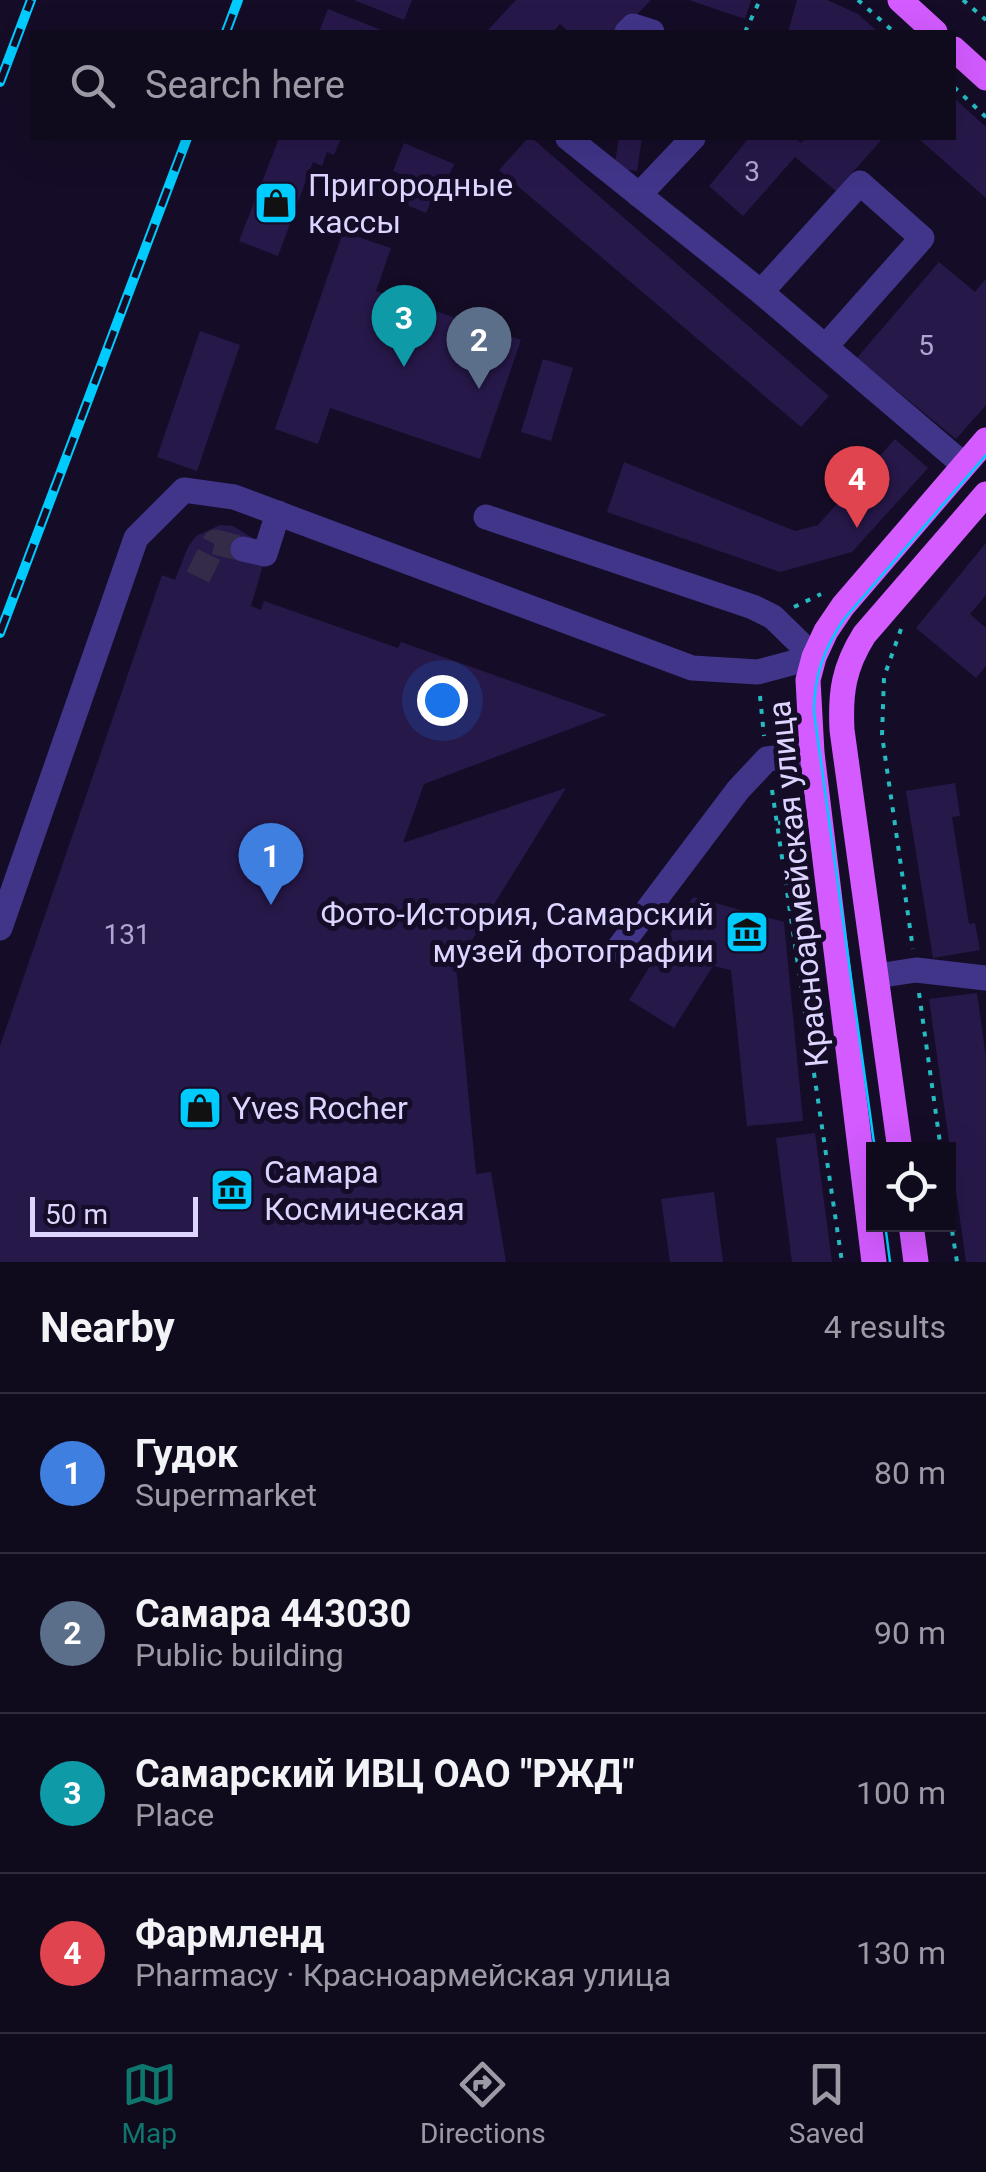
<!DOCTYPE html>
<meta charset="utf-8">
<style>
:root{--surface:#100a1d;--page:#1e182a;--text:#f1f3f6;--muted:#9c9aa4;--line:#302b3b;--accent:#0f766e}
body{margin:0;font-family:Roboto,sans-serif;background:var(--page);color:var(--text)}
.controls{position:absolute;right:30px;bottom:30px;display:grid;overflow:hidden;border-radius:0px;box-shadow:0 10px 40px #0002}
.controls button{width:90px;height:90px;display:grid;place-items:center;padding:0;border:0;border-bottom:2px solid var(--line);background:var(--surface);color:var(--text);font:50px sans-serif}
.scale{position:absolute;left:30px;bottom:25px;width:168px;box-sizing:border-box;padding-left:10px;border:5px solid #ddd4ff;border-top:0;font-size:28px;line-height:35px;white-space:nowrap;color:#ddd4ff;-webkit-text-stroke:8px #150d27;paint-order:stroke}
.you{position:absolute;left:442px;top:700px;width:35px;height:35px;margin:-25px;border:8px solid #fff;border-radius:50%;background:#1a73e8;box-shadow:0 0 0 15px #1a73e833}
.badge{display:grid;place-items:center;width:65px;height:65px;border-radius:50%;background:var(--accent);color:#fff;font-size:32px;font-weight:700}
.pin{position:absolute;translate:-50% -82px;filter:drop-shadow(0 2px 5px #0008)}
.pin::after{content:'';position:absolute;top:52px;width:35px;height:30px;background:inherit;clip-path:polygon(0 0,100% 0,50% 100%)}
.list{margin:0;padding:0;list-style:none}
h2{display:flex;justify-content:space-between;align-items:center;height:130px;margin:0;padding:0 40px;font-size:42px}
h2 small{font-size:32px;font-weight:400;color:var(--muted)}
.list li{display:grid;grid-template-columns:65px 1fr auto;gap:30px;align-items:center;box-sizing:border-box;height:160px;padding:0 40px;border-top:2px solid var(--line)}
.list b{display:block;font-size:38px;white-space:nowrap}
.list p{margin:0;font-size:32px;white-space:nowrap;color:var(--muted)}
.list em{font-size:32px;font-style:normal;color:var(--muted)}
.icon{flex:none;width:55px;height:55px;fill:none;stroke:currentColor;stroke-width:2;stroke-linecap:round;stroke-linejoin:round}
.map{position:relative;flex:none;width:986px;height:1262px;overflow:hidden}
.search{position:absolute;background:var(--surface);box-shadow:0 10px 40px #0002;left:30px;right:30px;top:30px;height:110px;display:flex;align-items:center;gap:25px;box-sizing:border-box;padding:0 35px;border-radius:0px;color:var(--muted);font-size:38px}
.sheet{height:770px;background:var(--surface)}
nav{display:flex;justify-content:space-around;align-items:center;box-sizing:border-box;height:140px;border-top:2px solid var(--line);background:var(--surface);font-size:28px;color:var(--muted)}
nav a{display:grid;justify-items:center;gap:5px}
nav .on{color:var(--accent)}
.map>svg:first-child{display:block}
</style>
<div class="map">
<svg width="986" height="1262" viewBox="0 0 986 1262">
<rect width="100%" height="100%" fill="#150d27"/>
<g fill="#27184a">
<path d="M354,0H412L404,20Z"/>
<path d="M516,0H651L620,32H569L560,24L553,32H486Z"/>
<path d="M689,0H751L745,19Z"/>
<path d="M797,0H827L858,14L878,32H788Z"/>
<path d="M328,9L386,32H319Z"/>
<path d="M954,98L986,127V198L918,138H954Z"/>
<path d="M279,138H341L334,155L327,152L322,166L313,162L278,256L239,241Z"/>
<path d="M528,138H532L829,396L801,427L499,170Z"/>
<path d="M619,138H642L637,171L614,168Z"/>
<path d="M749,138H794L801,143L806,138H883L836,191L795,157L743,216L709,186Z"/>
<path d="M404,143L454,164L442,192L436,189L426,213L395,200L405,176L393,171Z"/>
<path d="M343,232L391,248L376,291L521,340L480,459L330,408L318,444L275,429Z"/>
<path d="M939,262L975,292L986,279V405L956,439L857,358Z"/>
<path d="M200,331L240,345L197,471L157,457Z"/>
<path d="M543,359L573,368L551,441L521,432Z"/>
<path d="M895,439L928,468L852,552L780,572L607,512L624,462L795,531L818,525Z"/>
<path d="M220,525L233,526L256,540L263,565L251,606L261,610L264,601L398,648L401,642L607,715L424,784L403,843L566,788L456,966L476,1174L491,1172L506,1262H0V1046L162,575L175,580L188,547L196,536Z"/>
<path d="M986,543V595L970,614L986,628V666L976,678L916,628Z"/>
<path d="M955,783L960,816L952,817L969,924L975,923L980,950L933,958L906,791Z"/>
<path d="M693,897L784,922L803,1121L747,1126L731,970L713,966L674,1028L629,1000Z"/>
<path d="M977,993L986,1058V1262H966L929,999Z"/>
<path d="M815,1133L832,1262H792L776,1138Z"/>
<path d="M714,1192L723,1262H670L661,1199Z"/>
</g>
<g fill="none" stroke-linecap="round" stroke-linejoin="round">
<path stroke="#332b47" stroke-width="25" stroke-dasharray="25 12" stroke-linecap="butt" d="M198,577L215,542L243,549"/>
<g stroke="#26bac1" stroke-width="4" stroke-dasharray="5 8" stroke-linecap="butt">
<path d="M858,0L894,32"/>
<path d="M963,0L986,20"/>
<path d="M745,32L760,0"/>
<path d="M954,87L986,117"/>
<path d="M794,607L821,594"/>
<path d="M901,629L884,677L882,735L913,949"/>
<path d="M760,696L764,736"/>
<path d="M772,790L842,1262"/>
<path d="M778,823L799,819"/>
<path d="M919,993L941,1150"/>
<path d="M948,1205L957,1262"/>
</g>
<g stroke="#41358a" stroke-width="25">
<path d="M627,32L633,26L652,32"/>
<path d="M568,138L761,292L964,465"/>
<path d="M639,195L693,138"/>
<path d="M761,292L860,183L922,238L826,346"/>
<path d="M243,549L265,554L278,513"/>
<path d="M0,928L136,538L184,490L234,497L692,668L758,672L814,657L773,617L753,607L486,517"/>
<path d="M618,949L738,790L767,759L812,753"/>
<path d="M877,976L916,970L986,978"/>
</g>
<g stroke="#d35bff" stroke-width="25">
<path d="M900,0L935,32"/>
<path d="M954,49L986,78"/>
<path d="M900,1150L842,730C840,692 844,667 864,635L986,494"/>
<path d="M911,1224L916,1262"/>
<path d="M874,1262L812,753L808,680L814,657L826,631L843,606L986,440"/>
</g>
<g stroke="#00cbff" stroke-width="2.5">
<path d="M875,1150L814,712C814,675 824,649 844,619L986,455"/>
<path d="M885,1224L890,1262"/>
</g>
<defs>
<g id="rail">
<path d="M226,32L238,0"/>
<path d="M0,82L31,0"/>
<path d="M0,633L187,138"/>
</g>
</defs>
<use href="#rail" stroke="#00cbff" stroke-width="10"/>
<use href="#rail" stroke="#150d27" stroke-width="6" stroke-dasharray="19" stroke-linecap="butt"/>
</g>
<defs>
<symbol id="shop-square" viewBox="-11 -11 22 22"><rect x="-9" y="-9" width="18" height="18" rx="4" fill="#00cbff" stroke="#150d27"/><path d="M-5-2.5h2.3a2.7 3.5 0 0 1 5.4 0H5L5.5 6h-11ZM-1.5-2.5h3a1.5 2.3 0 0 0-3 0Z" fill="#111"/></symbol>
<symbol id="museum-square" viewBox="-11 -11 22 22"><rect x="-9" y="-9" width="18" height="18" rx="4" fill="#00cbff" stroke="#150d27"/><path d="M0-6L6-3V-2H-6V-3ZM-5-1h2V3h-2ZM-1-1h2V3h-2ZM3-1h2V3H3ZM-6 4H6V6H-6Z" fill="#111"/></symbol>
</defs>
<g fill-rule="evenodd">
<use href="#shop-square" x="251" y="178" width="50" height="50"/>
<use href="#museum-square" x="722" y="907" width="50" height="50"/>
<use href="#shop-square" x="175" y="1083" width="50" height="50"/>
<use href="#museum-square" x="207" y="1165" width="50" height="50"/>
</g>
<g text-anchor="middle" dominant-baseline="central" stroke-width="10" stroke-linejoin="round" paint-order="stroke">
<g font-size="28" fill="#b0a5d2">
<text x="752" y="171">3</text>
<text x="926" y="345">5</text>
<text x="127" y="934">131</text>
</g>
<g font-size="32" fill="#ddd4ff" stroke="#150d27" text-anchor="start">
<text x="308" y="185">Пригородные<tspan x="308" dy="37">кассы</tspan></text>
<text x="714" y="914" text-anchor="end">Фото-История, Самарский<tspan x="714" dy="37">музей фотографии</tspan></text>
<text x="232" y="1108">Yves Rocher</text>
<text x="264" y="1172">Самара<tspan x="264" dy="37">Космическая</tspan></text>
</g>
<g font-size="32" fill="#ddd4ff" stroke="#150d27">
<text transform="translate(798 884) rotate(-96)">Красноармейская улица</text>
</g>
</g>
</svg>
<div class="controls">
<button><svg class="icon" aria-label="locate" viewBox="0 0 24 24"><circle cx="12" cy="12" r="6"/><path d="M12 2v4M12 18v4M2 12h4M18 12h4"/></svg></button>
</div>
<div class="scale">50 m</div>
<div class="you"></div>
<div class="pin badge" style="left:271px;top:905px;background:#3f7fe0">1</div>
<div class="pin badge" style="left:479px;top:389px;background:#5c6f8a">2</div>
<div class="pin badge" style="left:404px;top:367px;background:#0f9aa8">3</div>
<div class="pin badge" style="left:857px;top:528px;background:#e0444e">4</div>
<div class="search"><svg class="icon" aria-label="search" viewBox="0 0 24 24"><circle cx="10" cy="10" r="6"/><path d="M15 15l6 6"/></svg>Search here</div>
</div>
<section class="sheet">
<h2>Nearby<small>4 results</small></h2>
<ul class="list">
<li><span class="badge" style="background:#3f7fe0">1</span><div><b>Гудок</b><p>Supermarket</p></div><em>80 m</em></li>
<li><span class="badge" style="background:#5c6f8a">2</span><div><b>Самара 443030</b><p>Public building</p></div><em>90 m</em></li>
<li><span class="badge" style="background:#0f9aa8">3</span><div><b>Самарский ИВЦ ОАО &quot;РЖД&quot;</b><p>Place</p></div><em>100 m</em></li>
<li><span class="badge" style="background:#e0444e">4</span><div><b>Фармленд</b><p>Pharmacy · Красноармейская улица</p></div><em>130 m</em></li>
</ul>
</section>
<nav>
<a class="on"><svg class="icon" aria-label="map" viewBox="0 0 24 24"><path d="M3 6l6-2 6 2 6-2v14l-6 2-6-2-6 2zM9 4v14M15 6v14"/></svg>Map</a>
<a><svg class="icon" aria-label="directions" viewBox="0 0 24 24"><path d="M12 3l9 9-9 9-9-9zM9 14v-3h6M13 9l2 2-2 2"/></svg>Directions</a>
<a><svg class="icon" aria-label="saved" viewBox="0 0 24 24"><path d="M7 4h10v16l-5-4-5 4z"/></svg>Saved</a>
</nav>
